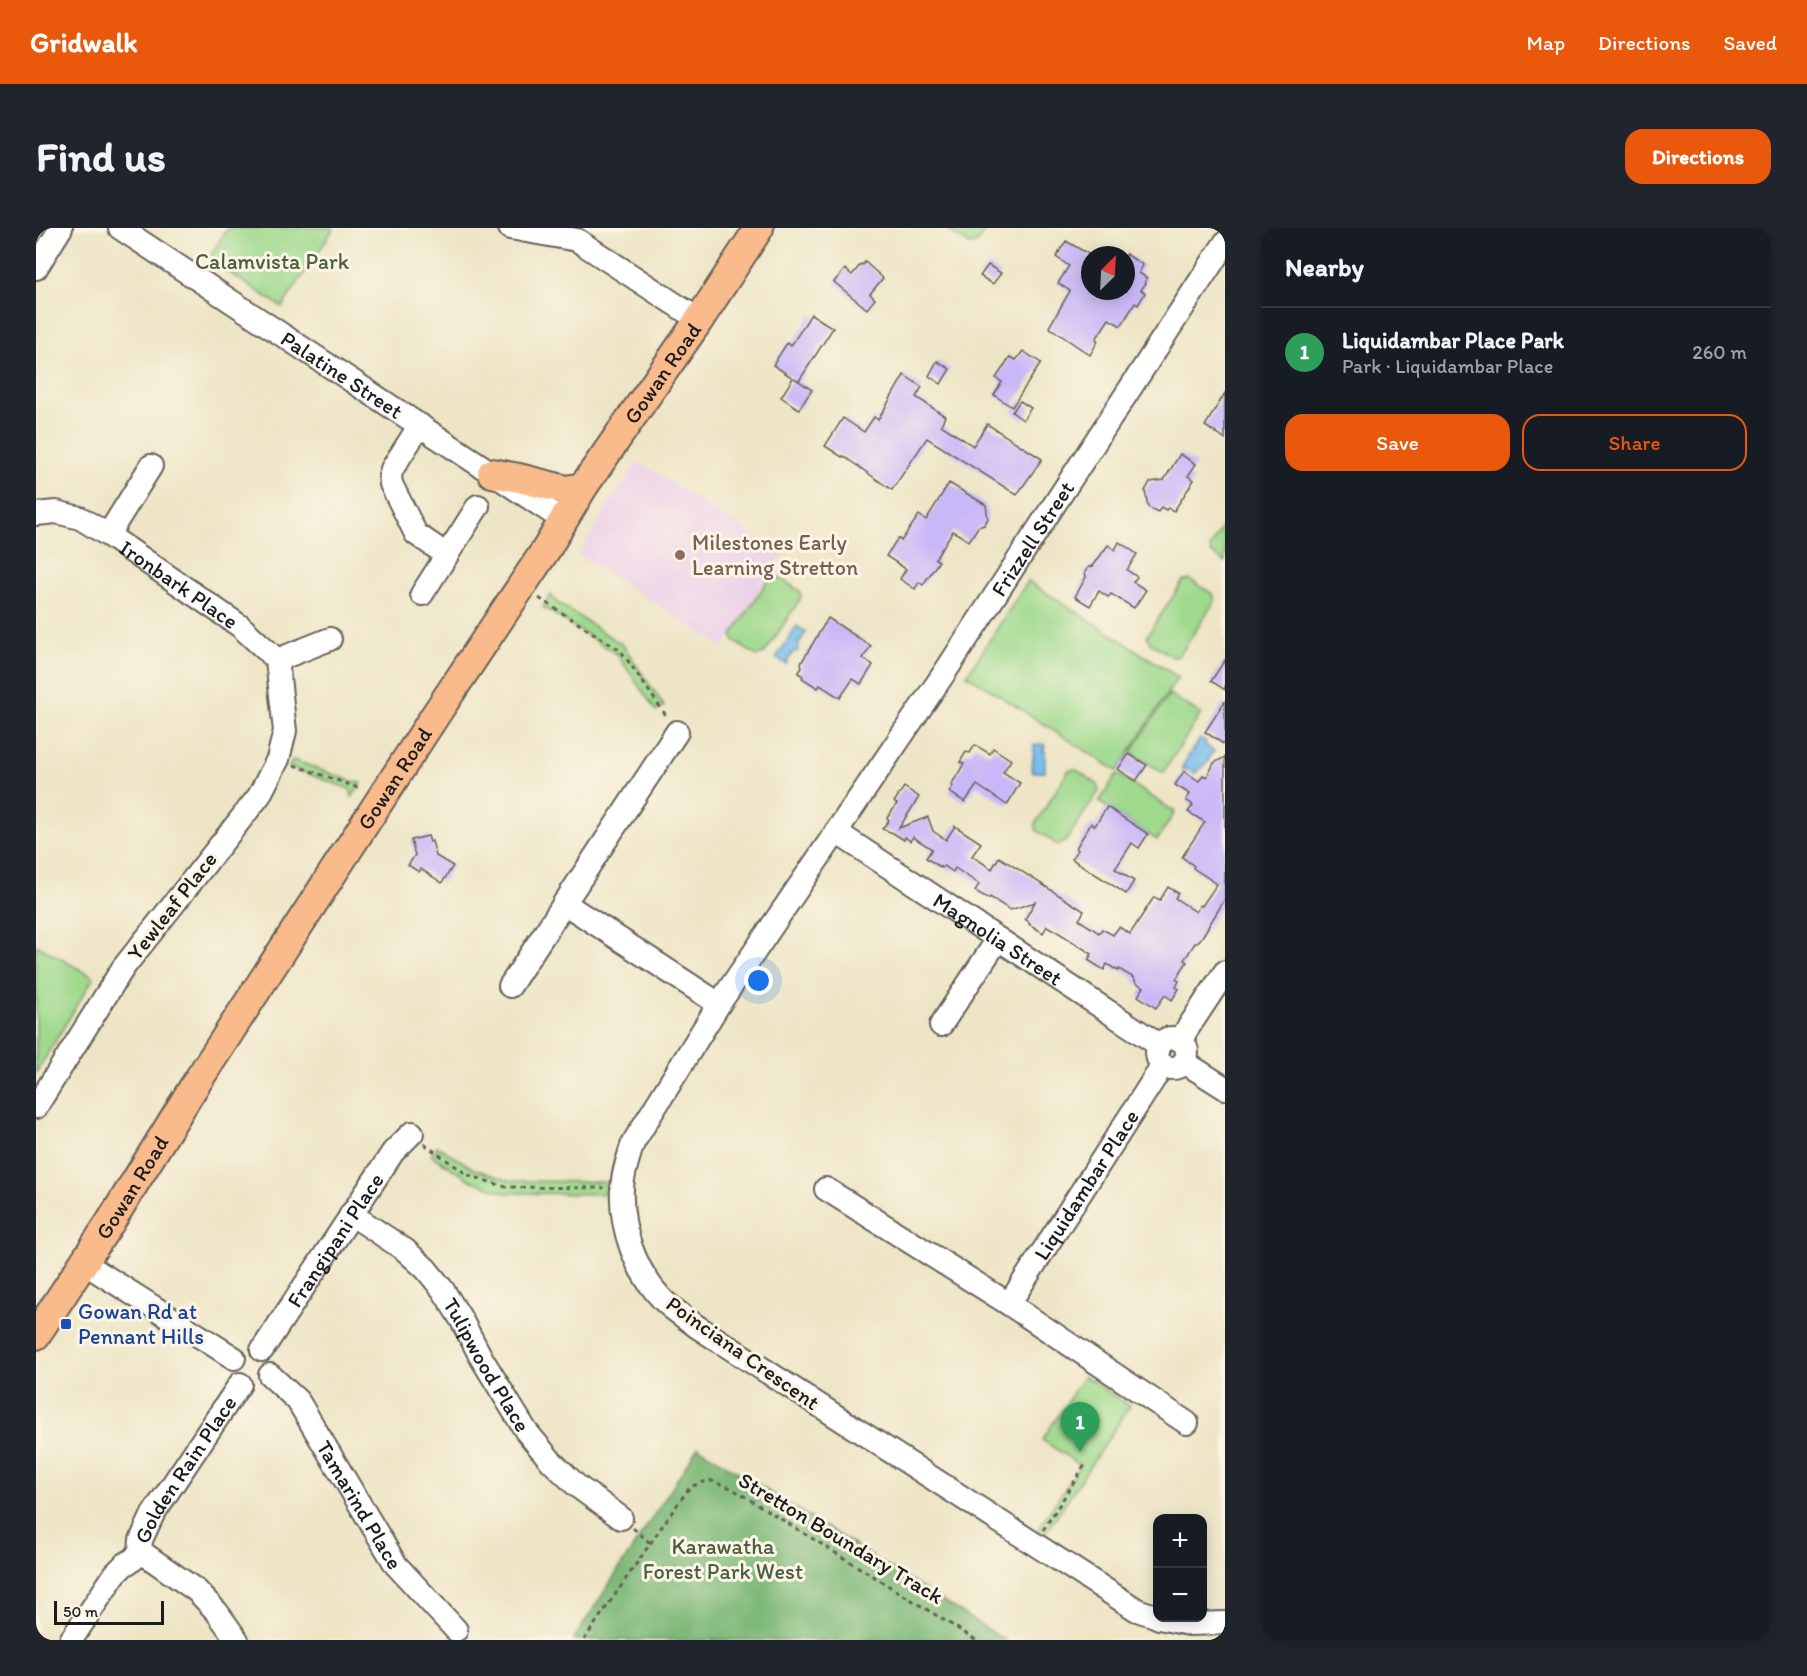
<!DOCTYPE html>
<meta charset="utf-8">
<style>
:root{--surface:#171b24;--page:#20242c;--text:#f1f3f6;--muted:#9ea1a6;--line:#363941;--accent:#ea580c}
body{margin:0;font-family:Itim,sans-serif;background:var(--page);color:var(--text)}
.controls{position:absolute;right:18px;bottom:18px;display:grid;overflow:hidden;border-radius:12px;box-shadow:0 3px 15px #0003}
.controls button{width:54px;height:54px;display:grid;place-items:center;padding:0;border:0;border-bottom:2px solid var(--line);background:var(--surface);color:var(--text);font:30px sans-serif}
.compass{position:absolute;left:1045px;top:18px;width:54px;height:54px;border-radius:50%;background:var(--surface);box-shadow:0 3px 15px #0003;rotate:24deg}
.scale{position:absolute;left:18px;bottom:15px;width:110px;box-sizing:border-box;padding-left:6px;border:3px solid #1c1c1c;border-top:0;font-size:16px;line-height:21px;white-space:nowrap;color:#1c1c1c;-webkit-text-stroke:4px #fcf5e5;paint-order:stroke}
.you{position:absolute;left:723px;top:753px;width:21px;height:21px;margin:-15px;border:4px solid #fff;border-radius:50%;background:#1a73e8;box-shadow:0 0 0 9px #1a73e833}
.badge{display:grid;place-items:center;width:39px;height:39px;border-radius:50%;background:var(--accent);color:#fff;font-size:20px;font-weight:700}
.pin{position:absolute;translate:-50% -50px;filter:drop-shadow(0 2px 3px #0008)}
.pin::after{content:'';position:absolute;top:32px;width:21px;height:18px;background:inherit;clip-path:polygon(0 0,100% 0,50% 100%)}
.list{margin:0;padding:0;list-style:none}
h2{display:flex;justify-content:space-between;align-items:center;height:78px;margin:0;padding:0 24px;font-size:26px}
h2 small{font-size:20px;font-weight:400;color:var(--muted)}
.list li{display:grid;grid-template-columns:39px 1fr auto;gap:18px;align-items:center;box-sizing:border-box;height:90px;padding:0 24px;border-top:2px solid var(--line)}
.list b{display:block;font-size:22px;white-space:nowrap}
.list p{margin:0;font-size:20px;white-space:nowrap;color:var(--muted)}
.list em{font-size:20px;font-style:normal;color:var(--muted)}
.actions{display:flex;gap:12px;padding:18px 24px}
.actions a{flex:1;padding:14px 0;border:2px solid var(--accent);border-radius:18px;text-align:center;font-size:21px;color:var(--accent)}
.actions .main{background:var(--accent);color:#fff}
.map{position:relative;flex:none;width:1189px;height:1412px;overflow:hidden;border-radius:18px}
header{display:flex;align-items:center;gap:36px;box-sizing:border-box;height:84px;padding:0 30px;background:var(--accent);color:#fff}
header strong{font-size:28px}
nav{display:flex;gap:33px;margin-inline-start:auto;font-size:21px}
.intro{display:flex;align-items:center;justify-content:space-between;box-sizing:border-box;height:144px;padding:0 36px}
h1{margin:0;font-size:42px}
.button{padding:15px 27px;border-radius:18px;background:var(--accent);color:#fff;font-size:21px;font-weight:700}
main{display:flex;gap:36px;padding:0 36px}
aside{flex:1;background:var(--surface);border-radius:18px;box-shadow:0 3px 15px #0003}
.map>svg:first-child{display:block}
</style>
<header>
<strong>Gridwalk</strong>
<nav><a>Map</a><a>Directions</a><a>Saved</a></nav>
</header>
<div class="intro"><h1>Find us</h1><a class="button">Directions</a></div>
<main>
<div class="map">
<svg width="1189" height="1412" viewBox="0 0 1189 1412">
<rect width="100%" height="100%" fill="#fcf5e5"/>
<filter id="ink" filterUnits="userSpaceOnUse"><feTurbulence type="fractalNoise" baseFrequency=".0167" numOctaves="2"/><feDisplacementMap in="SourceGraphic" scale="12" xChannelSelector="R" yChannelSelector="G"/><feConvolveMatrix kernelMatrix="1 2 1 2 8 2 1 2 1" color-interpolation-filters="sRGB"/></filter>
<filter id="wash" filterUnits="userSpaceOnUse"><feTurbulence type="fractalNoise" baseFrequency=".008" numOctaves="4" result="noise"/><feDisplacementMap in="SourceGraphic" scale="24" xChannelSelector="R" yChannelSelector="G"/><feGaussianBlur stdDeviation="1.35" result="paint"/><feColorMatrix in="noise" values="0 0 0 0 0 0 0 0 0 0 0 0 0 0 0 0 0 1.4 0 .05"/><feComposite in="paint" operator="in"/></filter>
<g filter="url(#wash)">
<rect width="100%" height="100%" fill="#eee5c6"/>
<path fill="#edd0e9" d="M602,233L747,327L687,419L542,326Z"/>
<g fill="#9ed98c" stroke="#5d7a54" stroke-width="1.5">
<path d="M192,0H298L246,79L172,31Z"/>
<path d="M911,0H950L941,15L934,17L911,2Z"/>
<path d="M1189,294V334L1175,325L1174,319Z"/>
<path d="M740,348L764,363L765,370L728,426L721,428L699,414L696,407L734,349Z"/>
<path d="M1154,352L1177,366L1179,373L1143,428L1137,429L1114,415L1111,408L1147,353Z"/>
<path d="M992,353L1142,449L1081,543L931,447Z"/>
<path d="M515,367L520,374L587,417L628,478L620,483L581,426L507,379Z"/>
<path d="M1133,466L1165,486L1127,545L1095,524Z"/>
<path d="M257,532L318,554L326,555L316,569L314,561L253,539Z"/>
<path d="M1039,541L1061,556L1063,563L1029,614L1022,617L1000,602L999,596L1033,542Z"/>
<path d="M1081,546L1139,584L1121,612L1063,574Z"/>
<path d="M0,717L58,749L0,845Z"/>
<path d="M401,918L438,941L475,953L568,954V966L470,965L434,952L395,927Z"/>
<path d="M1048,1148L1094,1178L1008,1307L1001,1303L1044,1237L1006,1212Z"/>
</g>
<path fill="#7eb978" stroke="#4d6a4a" stroke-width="1.5" d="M662,1219L969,1412H537Z"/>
<g fill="#76bded" stroke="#496c84" stroke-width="1.5">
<path d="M761,398L770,404L763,415L762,423L757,424L750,436L740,430Z"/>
<path d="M1164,511L1170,513L1169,517L1178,523L1173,529V533L1159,546L1153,542L1145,541L1157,520L1158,521Z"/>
<path d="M1007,516L1009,518L1007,522L1009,523V544H998L996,543C996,534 998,527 998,517Z"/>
</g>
<g id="blocks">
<g fill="#c9b8f7">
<path d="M1030,13L1054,27V63H1090V26L1107,37L1103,45L1111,50L1109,53L1110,55L1105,62L1109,65L1102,77L1099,75L1085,98L1073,91L1060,111L1062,113L1054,127L1013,99L1034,63L1022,55L1033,38L1020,29Z"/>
<path d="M829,34L847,50L834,66L839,71L831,81L798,54L809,41L816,47L825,36L827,37Z"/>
<path d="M952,37L965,45L957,56L944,48Z"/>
<path d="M775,86L797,100L763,153L758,150L776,162L763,181L745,169L757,150L737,137L751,115L755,118Z"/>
<path d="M987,123L1005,135L976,179L958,167L966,154L960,150L974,129L980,132Z"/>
<path d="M901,133L914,141L905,156L893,148Z"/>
<path d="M868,147L886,159L880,169L909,188L905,197L937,218L951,196L1006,231L981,267L891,210L856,262L807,228L806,229L789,218L807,190L828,204L838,189L842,192Z"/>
<path d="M1189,165V211L1169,198Z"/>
<path d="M984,173L995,180L987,192L976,184Z"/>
<path d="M1144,226L1160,236L1152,248L1158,252L1138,283L1132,280L1130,282L1125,279L1122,284L1112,279L1109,263L1114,254L1128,252Z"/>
<path d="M913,255L950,277L952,291L948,297L942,299L933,313L917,303L899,331L903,333L887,357L883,354L879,361L864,351L870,341L850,328L862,310L865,313L883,287L890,292Z"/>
<path d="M1083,314L1101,326L1091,342L1101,349L1097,354L1110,362L1098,380L1075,366L1072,369L1063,363L1054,378L1039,369L1050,349L1049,344L1053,339L1057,338L1072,317L1079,322Z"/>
<path d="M792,390L835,418L827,430L837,437L825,456L817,451L804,470L784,457L782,460L766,450L767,448L762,445L766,440L765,435Z"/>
<path d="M1189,432V462L1175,453Z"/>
<path d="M1189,473V517L1169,504Z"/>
<path d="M939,517L954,526L957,520L975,532L967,544L984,555L971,577L941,557L929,574L913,564L917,558L915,557L928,536L924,534L930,524L934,525Z"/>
<path d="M1093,526L1111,537L1100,553L1082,541Z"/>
<path d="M1189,529V671L1166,709L1161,715H1159L1148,732L1151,734L1140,751L1143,753L1140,759L1143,761L1136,772L1129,767L1120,780L1102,768L1108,759L1100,755L1098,750L1083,741L1082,743L1071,736L1068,742L1052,732L1056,726L1020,703L1011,698L1007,705L993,696L994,695L989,691L999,674L974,682L954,669L953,671L939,663L943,656L919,640L917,644L908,638L906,640L890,630L896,621L877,609L874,613L869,609L868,612L857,605L846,601L853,592L851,590L861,576L858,574L868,559L883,569L863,600L892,589L897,603L910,612L919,598L945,615L936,628L956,641L963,629L1048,683L1043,692L1063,705L1066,701L1077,707L1083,699L1094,706L1118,669L1124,672L1132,659L1142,665L1139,670L1160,684L1164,677L1166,678L1181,656L1157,640L1158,638L1146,629L1169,594L1152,584L1157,577L1150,572L1154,566L1139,557L1148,543L1163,553L1167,547L1171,549L1178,535Z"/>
<path d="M1071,579L1112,606L1103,620L1096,615L1079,641L1098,653L1090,666L1036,631L1042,622L1040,620L1055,595L1059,598Z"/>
<path d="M392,608L394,614L396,613L400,628L417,638L406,655L385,641L383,644L372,637L379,627L375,612Z"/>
</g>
</g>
</g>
<g filter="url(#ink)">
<use href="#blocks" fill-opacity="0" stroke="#666258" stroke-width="1.5"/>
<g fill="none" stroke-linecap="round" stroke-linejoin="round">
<defs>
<g id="minor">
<path id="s1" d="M84,0L527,292"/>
<path d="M474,0L541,12L663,92"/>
<path d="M0,40L25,0"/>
<path d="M384,197L356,241L354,248L355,256L380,306L411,327"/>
<path id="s2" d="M0,286L20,284L44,290L72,307L204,398L241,432L249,503L242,531L223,568L87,740L0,879"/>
<path d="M72,307L115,238"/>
<path d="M386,366L442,278"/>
<path d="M241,432L294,411"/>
<path id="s3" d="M800,604L1123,817"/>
<path d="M528,675L683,776"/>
<path d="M474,758L641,504"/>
<path d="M905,797L962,711"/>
<circle cx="1136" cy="825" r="15"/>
<path d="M1144,812L1189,744"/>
<path d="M1148,834L1189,860"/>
<path d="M790,961L973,1076L1151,1195"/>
<path id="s4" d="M315,986L369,1022L390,1041L407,1062L425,1091L446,1131L490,1203L515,1233L541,1258L585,1290"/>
<path d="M48,1035L198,1130"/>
<path id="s5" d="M973,1076L1127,837"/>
<path id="s6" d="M226,1122L357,924L376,905"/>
<path id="s7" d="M234,1147L262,1173L360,1337L420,1402"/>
<path d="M104,1323L161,1363L181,1384L201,1412"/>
<path id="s8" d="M1122,1389L1101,1382L660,1098C650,1090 637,1082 627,1072C599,1043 584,1000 586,960C587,945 592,930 597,915L683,776L909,444L1189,15"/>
<path d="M1123,1390L1153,1396L1189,1395"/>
<path id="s9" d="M35,1412L79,1346L88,1337L98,1331L104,1323L105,1312L117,1286L204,1156"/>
</g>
<g id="major">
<path d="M456,245L483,250L531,262L547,259"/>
<path id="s10" d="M0,1107L75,993L157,860L402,483L511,320L547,259L663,92L723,0"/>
</g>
</defs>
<use href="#minor" stroke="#666258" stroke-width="26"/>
<use href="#major" stroke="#666258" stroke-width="32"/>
<g stroke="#666258" stroke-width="3" stroke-dasharray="4.5 4.5" stroke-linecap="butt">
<path d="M503,370L585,423L631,489"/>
<path d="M258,537L325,561"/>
<path d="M388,916L432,947L470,959L568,960"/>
<path d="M597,1300L614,1315"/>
<path d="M1007,1302L1049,1237"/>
<path d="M548,1412L631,1291L654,1259L673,1252L695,1260L940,1412"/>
</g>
<use href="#minor" stroke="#fff" stroke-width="22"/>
<use href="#major" stroke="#fabb8c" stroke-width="28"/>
</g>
</g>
<circle fill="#8d6e63" stroke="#fcf5e5" stroke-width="2" cx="644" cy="327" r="6"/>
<rect fill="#1a4fb4" stroke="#fcf5e5" stroke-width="2" x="24" y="1090" width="12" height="12" rx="3"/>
<g text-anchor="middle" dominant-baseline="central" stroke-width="6" stroke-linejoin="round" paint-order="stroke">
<g font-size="22" fill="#4a5e43" stroke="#fcf5e5">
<text x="236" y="33">Calamvista Park</text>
<text x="687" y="1318">Karawatha<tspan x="687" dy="25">Forest Park West</tspan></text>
</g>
<g font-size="22" fill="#1c1c1c" stroke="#fcf5e5">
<text stroke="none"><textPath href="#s1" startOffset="266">Palatine Street</textPath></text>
<text stroke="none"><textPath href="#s10" startOffset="1148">Gowan Road</textPath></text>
<text stroke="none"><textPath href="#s8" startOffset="1482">Frizzell Street</textPath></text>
<text stroke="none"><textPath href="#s2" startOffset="164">Ironbark Place</textPath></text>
<text stroke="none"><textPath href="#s10" startOffset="662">Gowan Road</textPath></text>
<text transform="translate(136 678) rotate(-52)">Yewleaf Place</text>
<text stroke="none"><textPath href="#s3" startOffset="194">Magnolia Street</textPath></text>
<text stroke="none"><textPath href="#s5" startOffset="142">Liquidambar Place</textPath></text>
<text stroke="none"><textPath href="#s10" startOffset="176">Gowan Road</textPath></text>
<text stroke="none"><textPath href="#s6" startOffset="132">Frangipani Place</textPath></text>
<text transform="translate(707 1125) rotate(35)">Poinciana Crescent</text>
<text stroke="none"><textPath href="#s4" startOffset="207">Tulipwood Place</textPath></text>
<text stroke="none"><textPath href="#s9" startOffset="208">Golden Rain Place</textPath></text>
<text stroke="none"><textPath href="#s7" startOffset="159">Tamarind Place</textPath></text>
<text transform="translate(805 1310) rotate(31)">Stretton Boundary Track</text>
</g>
<g font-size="22" fill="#785e54" stroke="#fcf5e5" text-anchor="start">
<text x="656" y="314">Milestones Early<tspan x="656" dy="25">Learning Stretton</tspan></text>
</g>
<g font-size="22" fill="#164399" stroke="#fcf5e5" text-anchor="start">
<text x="42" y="1083">Gowan Rd at<tspan x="42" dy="25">Pennant Hills</tspan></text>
</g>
</g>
</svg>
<div class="controls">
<button>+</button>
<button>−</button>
</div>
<svg class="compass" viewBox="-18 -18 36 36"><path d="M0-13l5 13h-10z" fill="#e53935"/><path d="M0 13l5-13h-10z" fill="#9ea1a6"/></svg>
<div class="scale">50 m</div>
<div class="you"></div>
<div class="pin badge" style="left:1044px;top:1224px;background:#2e9e5b">1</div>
</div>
<aside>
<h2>Nearby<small></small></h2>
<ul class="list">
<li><span class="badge" style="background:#2e9e5b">1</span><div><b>Liquidambar Place Park</b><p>Park · Liquidambar Place</p></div><em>260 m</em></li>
</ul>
<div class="actions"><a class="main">Save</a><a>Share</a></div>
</aside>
</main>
